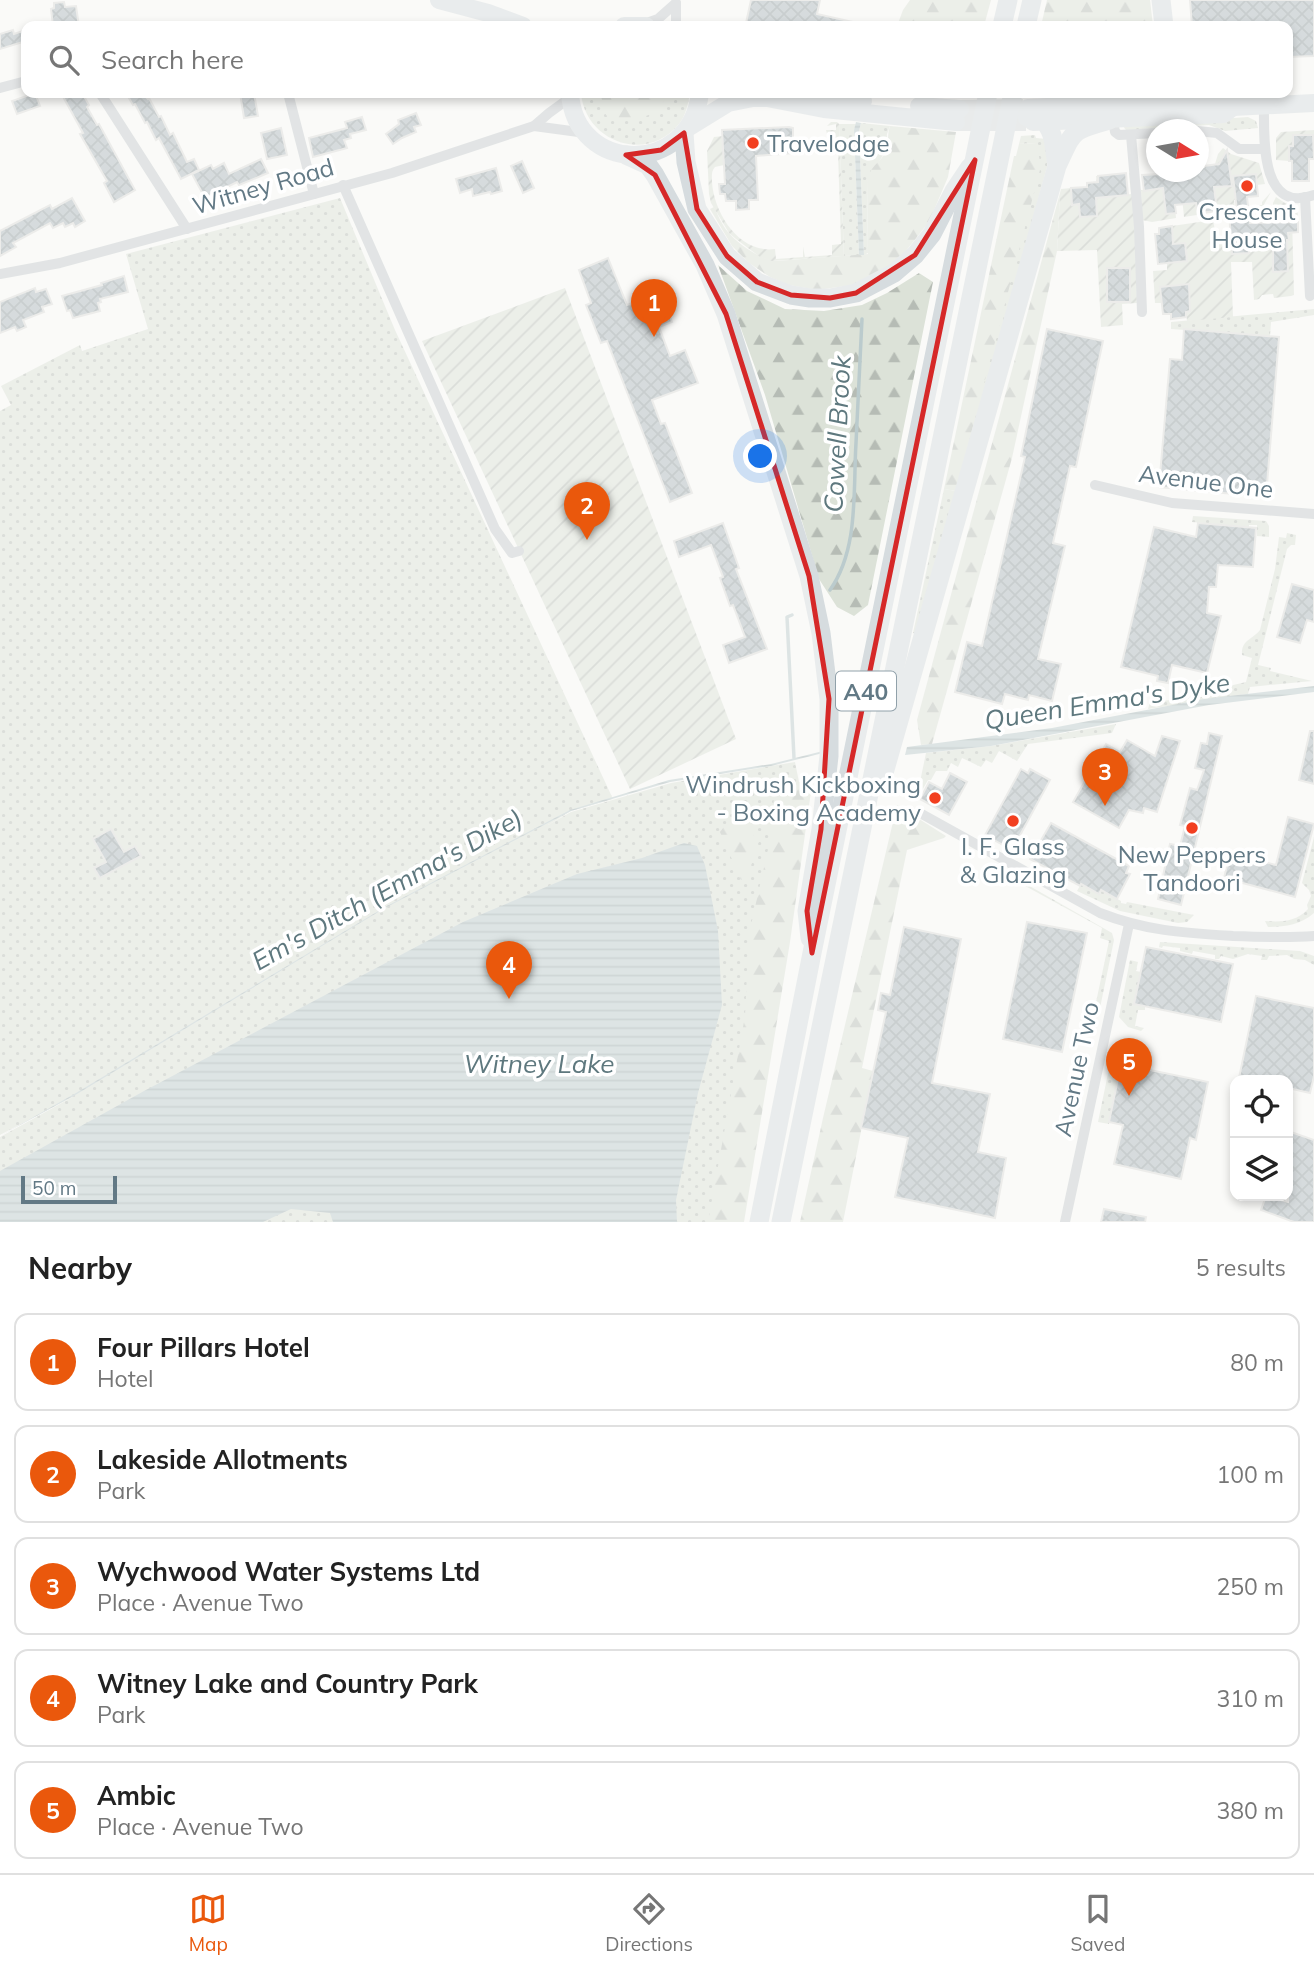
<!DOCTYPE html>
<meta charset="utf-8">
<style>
:root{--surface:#fff;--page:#f2f2f2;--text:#222;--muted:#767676;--line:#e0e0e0;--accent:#ea580c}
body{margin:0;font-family:Mulish,sans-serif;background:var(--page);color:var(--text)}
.controls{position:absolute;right:21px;bottom:21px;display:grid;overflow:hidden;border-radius:14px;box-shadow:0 4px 10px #0003}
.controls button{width:63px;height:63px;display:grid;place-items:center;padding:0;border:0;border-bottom:2px solid var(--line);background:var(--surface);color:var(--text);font:35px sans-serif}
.compass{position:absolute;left:1146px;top:119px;width:63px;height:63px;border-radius:50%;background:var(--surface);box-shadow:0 4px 10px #0003;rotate:101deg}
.scale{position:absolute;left:21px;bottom:18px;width:96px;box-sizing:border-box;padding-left:7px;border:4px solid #627985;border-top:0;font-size:19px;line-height:24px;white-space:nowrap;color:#627985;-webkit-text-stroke:5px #fff;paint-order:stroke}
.you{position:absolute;left:761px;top:457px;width:24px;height:24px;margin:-18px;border:5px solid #fff;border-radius:50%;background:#1a73e8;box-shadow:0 0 0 10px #1a73e833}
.badge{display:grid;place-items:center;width:46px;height:46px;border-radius:50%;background:var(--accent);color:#fff;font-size:23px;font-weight:700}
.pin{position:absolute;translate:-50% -58px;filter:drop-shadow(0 2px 4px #0008)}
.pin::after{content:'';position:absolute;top:37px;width:24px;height:21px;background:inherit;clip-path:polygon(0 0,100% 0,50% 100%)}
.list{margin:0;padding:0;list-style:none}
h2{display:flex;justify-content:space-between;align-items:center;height:91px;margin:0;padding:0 28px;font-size:30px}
h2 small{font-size:23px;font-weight:400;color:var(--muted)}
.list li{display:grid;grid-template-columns:46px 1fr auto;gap:21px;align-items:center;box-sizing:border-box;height:98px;margin:0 14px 14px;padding:0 14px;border:2px solid var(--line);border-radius:14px}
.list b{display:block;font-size:26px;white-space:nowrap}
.list p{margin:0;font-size:23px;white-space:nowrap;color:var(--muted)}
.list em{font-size:23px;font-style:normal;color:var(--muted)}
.icon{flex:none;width:38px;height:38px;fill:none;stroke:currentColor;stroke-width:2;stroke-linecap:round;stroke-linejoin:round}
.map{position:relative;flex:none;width:1314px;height:1222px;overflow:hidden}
.search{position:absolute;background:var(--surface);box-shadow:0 4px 10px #0003;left:21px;right:21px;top:21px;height:77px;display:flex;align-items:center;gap:18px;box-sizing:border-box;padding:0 24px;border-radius:14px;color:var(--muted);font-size:26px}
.sheet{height:651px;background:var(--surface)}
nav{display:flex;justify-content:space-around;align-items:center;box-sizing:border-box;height:98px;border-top:2px solid var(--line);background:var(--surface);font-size:19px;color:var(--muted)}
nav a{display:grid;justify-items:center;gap:4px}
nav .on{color:var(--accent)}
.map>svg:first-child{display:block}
</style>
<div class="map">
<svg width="1314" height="1222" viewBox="0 0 1314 1222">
<defs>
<pattern id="grass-dots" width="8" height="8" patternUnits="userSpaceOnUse" patternTransform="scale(1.75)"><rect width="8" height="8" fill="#dce2d8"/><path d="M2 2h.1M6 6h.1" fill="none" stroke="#b6bcb5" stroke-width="1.8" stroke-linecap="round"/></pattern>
<pattern id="forest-firs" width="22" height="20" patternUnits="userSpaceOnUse" patternTransform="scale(1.75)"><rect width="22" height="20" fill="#dce2d8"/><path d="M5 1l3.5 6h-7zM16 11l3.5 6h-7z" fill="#b6bcb5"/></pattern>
<pattern id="garden-furrows" width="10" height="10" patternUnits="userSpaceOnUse" patternTransform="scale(1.75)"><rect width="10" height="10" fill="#dce2d8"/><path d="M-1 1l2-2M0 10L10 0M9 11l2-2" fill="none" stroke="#b6bcb5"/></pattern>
<pattern id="water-rules" width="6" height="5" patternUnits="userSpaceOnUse" patternTransform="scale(1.75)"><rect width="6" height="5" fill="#bbcbcd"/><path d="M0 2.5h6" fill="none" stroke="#9baaac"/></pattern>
<pattern id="building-cross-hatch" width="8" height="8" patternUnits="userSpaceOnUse" patternTransform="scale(1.75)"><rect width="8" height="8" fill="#abb7bc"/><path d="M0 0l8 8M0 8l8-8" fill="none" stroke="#8f9a9e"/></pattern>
</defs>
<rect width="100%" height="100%" fill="#fafaf8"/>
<g fill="url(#grass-dots)">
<path d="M581,93H690C688,104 686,115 679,124C647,164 585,142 581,93Z"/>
<path d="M1248,117L1256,121L1258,128L1225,131L1209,125L1126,130L1123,126Z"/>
<path d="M861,123L890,126L887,134L886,150L867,182L868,253L864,255L859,131Z"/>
<path d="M839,124H856L854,130L859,255L844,256Z"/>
<path d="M1035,135L1036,138L1047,139V167L919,635L913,633L944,489L956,491L1036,143L1019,144L1021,136Z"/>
<path d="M340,198L395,330L613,799L571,811L548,825L571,812L671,783L795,762L799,782L812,784L740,1222H0V1137L78,1094L0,1135V411L11,405L1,386L80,345L82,351L148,329L126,254Z"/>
<path d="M1314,309V315L1271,322L1270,336L1171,329V322Z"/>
<path d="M1193,516L1266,521L1269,526V537L1257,536V525H1249V527L1192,522Z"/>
<path d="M1287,533L1296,535L1295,545H1291L1287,549L1258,665L1271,668L1270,671L1312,681L1250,687L1248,694L1148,709L1150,702L1203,697L1204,692L1246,682L1252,658L1242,655C1241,640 1252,640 1260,630L1275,569L1279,537L1286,538Z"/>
<path d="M1116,724L1112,733L1028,744L1017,761L999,751L992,763L986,760L981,767L962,758L958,767L951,763L947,771H936L931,780H928L916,801L926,753L991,746Z"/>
<path d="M1314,837V913C1300,925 1285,927 1268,927L1265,921C1281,922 1296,922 1308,909L1307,905L1311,896L1309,890L1302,883Z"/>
<path d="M1019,880L1112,933L1114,940L1100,1008L1095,1007L1109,941L1100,938L1102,928L1018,882Z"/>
<path d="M1081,884L1101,890L1121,901V903L1126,904L1127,902L1194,915L1187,922L1178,923L1120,911L1077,891Z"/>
<path d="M1160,942L1300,951L1314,956V965L1305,960L1294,959L1287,955L1269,956L1267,960H1261L1262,956L1248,954L1233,959L1221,956L1219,959H1215V955L1193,951L1192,954L1180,951V948L1163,946L1162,948L1159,947Z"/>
<path d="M1130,960L1138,962L1136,971L1141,972L1134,1004L1145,1006V1010H1138L1135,1026L1144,1028L1141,1031L1128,1027L1119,1017Z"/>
<path d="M1125,1043L1139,1044L1140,1047L1131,1046L1128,1062L1134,1064V1067L1121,1065L1109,1124L1098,1122L1112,1054L1117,1047Z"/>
</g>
<g fill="url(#forest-firs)">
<path d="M910,0H991L984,26H897L903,10Z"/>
<path d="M1047,0H1150L1153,26H1041Z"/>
<path d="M602,93H667C660,120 635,119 612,120L606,115L601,96Z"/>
<path d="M890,126L956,132L948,177L929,222L897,262L853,285L817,290L789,285L770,277L749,263L732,246L710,209L714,207C718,215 722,225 728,232C739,245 760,259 776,261L868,254L867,182C870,164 881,164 886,150C889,143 887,134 890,126Z"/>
<path d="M1036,143L1041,166L956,491L944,489L1014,156H1016L1019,144Z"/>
<path d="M1060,193L1057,251L1012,458L932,744L921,745L917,720Z"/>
<path d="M718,265L747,291L785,309L824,311L862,305L887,293L919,273L933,282L868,605L854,616L837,607L819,579L765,395Z"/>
<path d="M812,784L790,942L744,1222H708L745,1016L749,934L769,845L774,798Z"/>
<path d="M897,805L946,836L944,838L907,850L862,1068L873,1071L843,1222H800L823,1118Z"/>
<path d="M734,814L759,841L748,875L741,880L720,832Z"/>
</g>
<g fill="url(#garden-furrows)" fill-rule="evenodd">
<path d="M831,122H837L839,124L844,256L772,261L760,257L736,239L729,233L711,203L709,194L707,151L714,137L723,136L724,165L715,167C711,172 712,175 712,182C714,214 740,254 775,249L776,259L803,257V247L805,257L832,255V245L841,244L838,152H832L826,130H836V124L827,126Z"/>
<path d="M1314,130V139H1301V135L1293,136V146L1289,161L1276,160V138L1281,132Z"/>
<path d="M1223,148L1231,154L1259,163L1265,184L1257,185L1255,174L1235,176L1247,186L1248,197L1234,200L1235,209L1184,217L1181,187L1229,163L1215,164L1218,154Z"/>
<path d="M1165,172H1172L1176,218L1152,222L1142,220L1141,190L1167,188Z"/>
<path d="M1129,173H1131L1134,207L1137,303L1122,304L1123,325L1101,327L1097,250L1057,251L1060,193L1061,189L1071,188L1072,204H1079L1081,217L1097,216L1094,187L1097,185L1096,176H1098L1100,198L1131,194Z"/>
<path d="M1271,192L1262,208L1252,209V219L1285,217L1284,208L1273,207V203L1276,197L1285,203L1295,205L1297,208L1298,216H1292L1294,295L1291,296L1274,298L1273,294L1262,295L1259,299L1254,300L1252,262H1231L1233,317L1187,321L1186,312L1190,311L1188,284L1161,287L1162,303H1155L1153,271L1167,270V263H1171L1170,258L1187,256L1185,243L1168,245L1172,226L1213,220L1216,236L1231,235L1232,254L1252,252L1251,205H1262V202ZM1288,222V271L1274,272L1273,241L1253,223Z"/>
<path d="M565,288L736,739L630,789L422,341Z"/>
</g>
<g fill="url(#water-rules)">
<path d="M856,122L861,123L859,131L864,255H859L854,130Z"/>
<path d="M1314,686V692L1209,705L991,746L905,755L907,747L1052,728L1204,699Z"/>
<path d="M823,751V753L771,766L670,782L571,811L385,908L77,1094L0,1136L76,1093L385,907L570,810L669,780L771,764Z"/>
<path d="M684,843L697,846L705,865L718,931L722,1005L698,1093L676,1200L677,1222H333L330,1213L291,1209L263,1222H0V1171L144,1091L463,922L577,874L642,858Z"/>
</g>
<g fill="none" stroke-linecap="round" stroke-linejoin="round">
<g stroke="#bbcbcd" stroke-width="3.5">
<path d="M830,590C859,549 853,491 856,443C858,402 860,361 862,319"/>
<path d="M792,615L787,617L794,758"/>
</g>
</g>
<g fill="url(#building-cross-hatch)" stroke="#dcdcda" stroke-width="2">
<path d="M751,0H820L817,14L853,22V26H759L746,23Z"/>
<path d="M1190,0H1314V56L1288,57V26H1192Z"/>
<path d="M64,2L65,7L76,6L79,26H53L51,9L54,8V3Z"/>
<path d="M13,30L14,34L26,30V41L0,49V34Z"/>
<path d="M35,93L40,106L17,114L12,101Z"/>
<path d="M61,93H82L89,105L87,107L97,125L99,124L135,190L114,202L104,183L107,181L80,134L83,133Z"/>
<path d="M126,93H157L147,98L148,99L149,98L159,117L161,116L170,135L173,133L187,162L194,159L199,170L181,179L159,138L156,140L147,122L145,123L135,104L133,105Z"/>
<path d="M240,93H254L258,116L244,118Z"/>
<path d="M416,113L421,125L414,127L416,132L402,138L393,144L386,134L399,124L398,120Z"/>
<path d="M362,117L366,130L350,134L351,138L344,140L347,148L313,157L309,138L347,128L345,122Z"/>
<path d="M789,127L793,128V153L756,156L758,200H749V209L736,210V201H726L725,194H720L719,184H725L722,130Z"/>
<path d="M281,128L287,155L267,159L261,133Z"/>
<path d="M1293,135H1313L1314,159H1309V181H1292V161H1289V146H1293Z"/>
<path d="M1227,150L1232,186L1214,187L1217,211L1198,213L1196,203L1175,205L1176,213L1166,214L1163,188L1144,191L1142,175L1199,172V168L1204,167V166L1219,164Z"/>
<path d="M261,159L268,173L239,185L237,182L205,198L192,174L211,165L213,169L224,163L229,174Z"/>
<path d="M522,161L534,188L523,193L511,166Z"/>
<path d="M496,168L502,191L491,194L490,192L473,196L472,189L460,193L456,179Z"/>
<path d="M1126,173L1128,195L1096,198L1097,216L1080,217L1079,204L1072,205L1071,188L1087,187V183L1098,182V176Z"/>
<path d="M1256,174L1258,196L1247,197L1250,223L1298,222V232L1288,233L1289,240H1287L1288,271L1273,272V241L1249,242V253L1232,254L1229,212L1237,211L1233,176Z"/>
<path d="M72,198L85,221L75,227L73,223L65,227L63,223L53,228L50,223L13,243L16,247L0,256V231L50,205L52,209Z"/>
<path d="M1172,226L1173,244L1185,243L1187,261L1158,264L1155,234H1159V228Z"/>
<path d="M608,258L627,305L661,292L672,322L659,327L670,356L685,350L698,383L652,400L661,424L665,423L692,493L670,502L607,341L601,343L586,305L591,303L579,270Z"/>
<rect x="1107" y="268" width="23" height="34"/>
<path d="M124,276L128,292L100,299L101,302L98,303L100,311L73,318L70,310L67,311L62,296L102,285L101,283Z"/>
<path d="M1189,284L1190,311L1186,312V317L1171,319V314H1163L1160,287Z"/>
<path d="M35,288L36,292L46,289L52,304L42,307L44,312L23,320L26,327L17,331L15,327L0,333V302Z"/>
<path d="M1047,329L1103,341L1076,467L1070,466L1053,543L1065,546L1038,659L1061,664L1052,701L1029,695L1028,700L1005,694L1002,704L955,692L967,642L982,646L1025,457L1021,456Z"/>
<path d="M1184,329L1279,337L1266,497L1159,487L1170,359L1182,360Z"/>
<path d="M723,523L739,568L736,569L767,649L729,663L723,645L745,637L733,605L730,606L720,578L723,577L711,545L679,557L674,541Z"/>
<path d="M1198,523L1256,528L1253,567L1218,565L1216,587H1209L1207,613L1221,616L1207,673L1172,665L1168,683L1157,681L1158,676L1121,667L1154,527L1196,537Z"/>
<path d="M1292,584L1314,590V622L1307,620L1300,643L1277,637Z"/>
<path d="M1310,731H1314V784L1299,780Z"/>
<path d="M1209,733L1222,736L1181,905L1158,899L1170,844L1180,846L1185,826L1180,825L1190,788L1197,790L1204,770L1195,768L1201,743L1207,744Z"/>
<path d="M1162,736L1180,741L1157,812L1144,808L1143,813L1129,810L1119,828L1073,802L1106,744L1120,752L1127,740L1155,756Z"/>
<path d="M1021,769L1028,773L1030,769L1050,780L1012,850L985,835Z"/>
<path d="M950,773L967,782L949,815L920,799L929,782L942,789Z"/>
<path d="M1288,817L1314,824L1295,897L1224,878L1230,853L1276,865Z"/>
<path d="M1051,823L1129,866L1126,873L1130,874L1117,899L1101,890L1099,894L1081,884L1080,886L1030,859Z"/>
<path d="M111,829L124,852L135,846L141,856L100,878L94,868L106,862L93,839Z"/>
<path d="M1027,922L1087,933L1062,1052L1003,1039Z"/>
<path d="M904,927L961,939L932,1083L990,1094L978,1152L1006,1158L995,1218L895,1197L908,1138L861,1128L886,1012L878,1010L881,993L890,995Z"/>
<path d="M1146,947L1233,964L1221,1022L1134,1004Z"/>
<path d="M1256,996L1314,1008V1076L1310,1093L1288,1088V1080H1249L1239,1078Z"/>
<path d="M1121,1064L1208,1082L1196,1140L1190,1138L1181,1179L1114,1164L1123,1125L1109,1122Z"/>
<path d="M1288,1131L1314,1140V1222H1294L1261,1210L1266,1196L1288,1202Z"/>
<path d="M1104,1209L1146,1217L1145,1222H1101Z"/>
</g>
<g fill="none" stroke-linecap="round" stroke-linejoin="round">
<g stroke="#d4dadb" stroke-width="18" stroke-dasharray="18 9" stroke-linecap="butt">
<path d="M960,109L1023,108"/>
<path d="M956,122H1026"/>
</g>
<g stroke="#c5cbce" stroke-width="10">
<path d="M641,25L658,19L676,3"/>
<path d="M676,26V3"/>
<path d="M0,88L26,81"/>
<path d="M100,93L187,229"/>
<path d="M288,93L314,194"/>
<path d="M1264,106C1264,137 1260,215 1314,195"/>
<path d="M1113,120L1115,132L1119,135L1156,133"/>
<path d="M534,126L586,133"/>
<path d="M1198,131L1217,133L1239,149H1265"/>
<path d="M1131,135L1139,227L1142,312"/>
<path d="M343,185L495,529L512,553L519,551"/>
<path d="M1305,197L1310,296"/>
<path d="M0,274L60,263L392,173L534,126L549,113L571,97"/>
<path d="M1095,485L1172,503L1314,514"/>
<path d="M920,813L1100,913C1146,931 1184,933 1233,936C1260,937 1287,938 1314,936"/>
<path d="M1065,1222L1129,924"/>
</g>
<g stroke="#d6dcdf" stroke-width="18">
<path d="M439,0L488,13L523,26"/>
<path d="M624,26H646"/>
<path d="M570,93C575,174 690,177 700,93"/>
<path d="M815,93L863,101"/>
<path d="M919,106L960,109"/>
<path d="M1028,108L1219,98L1233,107L1314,103"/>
<path d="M1033,122L1224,114L1233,107"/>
<path d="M689,127L728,103L753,98H767L824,109L956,122"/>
</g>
<g stroke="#d6dcdf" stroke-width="19">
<path d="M1161,0L1164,26"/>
<path d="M1002,26L1008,0"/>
<path d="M1026,26L1032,0"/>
<path d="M1171,93L1173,117"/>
<path d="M1027,117H1041C1056,134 1053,144 1057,165"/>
<path d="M684,133L686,162L697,209L727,256L757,282L791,295L810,298H830L856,293L894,273L915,255L932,234L954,191L970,167"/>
<path d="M626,155L648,165L655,175L705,265L726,314L809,576L821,633L829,699V756L821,829L807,911L810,938"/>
<path d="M882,780L1057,166C1074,130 1070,131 1109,120"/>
<path d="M759,1222L812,953L988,93"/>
<path d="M781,1222L1013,93"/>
</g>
</g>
<path d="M0 0H1314V1222H0ZM684,133L697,209L727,256L757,282L791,295L830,298L856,293L915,255L975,160L812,953L807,911L821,829L829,699L809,576L726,314L655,175L626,155L661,150Z" fill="#fafaf8" fill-opacity=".55" fill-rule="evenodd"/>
<path fill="none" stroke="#d62828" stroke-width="5" stroke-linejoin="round" d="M684,133L697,209L727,256L757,282L791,295L830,298L856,293L915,255L975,160L812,953L807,911L821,829L829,699L809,576L726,314L655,175L626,155L661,150Z"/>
<g fill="#f23f20" stroke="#fff" stroke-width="2.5">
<circle cx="753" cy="143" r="7"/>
<circle cx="1247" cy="186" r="7"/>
<circle cx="935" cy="798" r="7"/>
<circle cx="1013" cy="821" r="7"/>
<circle cx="1192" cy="828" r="7"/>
</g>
<g text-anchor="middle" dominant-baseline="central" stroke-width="7" stroke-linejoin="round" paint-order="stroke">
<rect fill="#fff" stroke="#91a1aa" stroke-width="2" x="836" y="671.5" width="60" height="39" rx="5"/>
<g font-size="23" font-weight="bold" fill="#627985">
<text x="866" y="691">A40</text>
</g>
<g font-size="24" fill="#627985" stroke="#fff">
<text x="767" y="143" text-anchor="start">Travelodge</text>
<text x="1247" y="211">Crescent<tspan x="1247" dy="28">House</tspan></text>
<text x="921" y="784" text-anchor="end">Windrush Kickboxing<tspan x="921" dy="28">- Boxing Academy</tspan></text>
<text x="1013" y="846">I. F. Glass<tspan x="1013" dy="28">&amp; Glazing</tspan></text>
<text x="1192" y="854">New Peppers<tspan x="1192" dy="28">Tandoori</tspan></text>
</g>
<g font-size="24" fill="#627985" stroke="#fff">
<text transform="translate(263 186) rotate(-16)">Witney Road</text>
<text transform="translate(1206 481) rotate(7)">Avenue One</text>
<text transform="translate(1076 1069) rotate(-78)">Avenue Two</text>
</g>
<g font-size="26" font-style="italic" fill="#5e787e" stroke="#fff">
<text transform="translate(837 434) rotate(-87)">Cowell Brook</text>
<text transform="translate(1107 701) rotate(-9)">Queen Emma's Dyke</text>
<text transform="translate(387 889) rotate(-29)">Em's Ditch (Emma's Dike)</text>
<text x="539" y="1063">Witney Lake</text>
</g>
</g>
</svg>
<div class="controls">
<button><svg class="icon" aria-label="locate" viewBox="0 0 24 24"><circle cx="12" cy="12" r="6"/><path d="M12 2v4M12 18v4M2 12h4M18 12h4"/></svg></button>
<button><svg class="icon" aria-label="layers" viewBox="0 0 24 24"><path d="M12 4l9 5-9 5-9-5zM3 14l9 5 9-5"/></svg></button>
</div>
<svg class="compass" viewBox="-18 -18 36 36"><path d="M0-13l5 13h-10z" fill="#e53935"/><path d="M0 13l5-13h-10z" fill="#767676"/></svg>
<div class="scale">50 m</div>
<div class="you"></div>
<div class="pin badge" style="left:654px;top:337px">1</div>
<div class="pin badge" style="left:587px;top:540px">2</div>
<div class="pin badge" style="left:1105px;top:806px">3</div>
<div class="pin badge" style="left:509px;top:999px">4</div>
<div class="pin badge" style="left:1129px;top:1096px">5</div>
<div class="search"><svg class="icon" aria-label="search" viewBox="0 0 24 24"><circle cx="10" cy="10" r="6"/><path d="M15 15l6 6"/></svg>Search here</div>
</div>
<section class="sheet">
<h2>Nearby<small>5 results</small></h2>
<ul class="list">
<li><span class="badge">1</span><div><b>Four Pillars Hotel</b><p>Hotel</p></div><em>80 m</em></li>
<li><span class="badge">2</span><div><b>Lakeside Allotments</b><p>Park</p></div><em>100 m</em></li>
<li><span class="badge">3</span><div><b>Wychwood Water Systems Ltd</b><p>Place · Avenue Two</p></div><em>250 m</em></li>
<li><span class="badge">4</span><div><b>Witney Lake and Country Park</b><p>Park</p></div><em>310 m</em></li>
<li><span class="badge">5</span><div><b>Ambic</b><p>Place · Avenue Two</p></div><em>380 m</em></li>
</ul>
</section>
<nav>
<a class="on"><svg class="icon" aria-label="map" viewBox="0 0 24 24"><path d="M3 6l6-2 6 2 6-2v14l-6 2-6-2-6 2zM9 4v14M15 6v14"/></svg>Map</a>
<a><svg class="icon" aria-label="directions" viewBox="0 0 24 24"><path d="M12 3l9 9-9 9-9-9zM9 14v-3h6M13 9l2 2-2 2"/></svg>Directions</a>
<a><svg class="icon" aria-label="saved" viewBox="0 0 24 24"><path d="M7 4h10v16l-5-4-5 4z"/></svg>Saved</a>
</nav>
